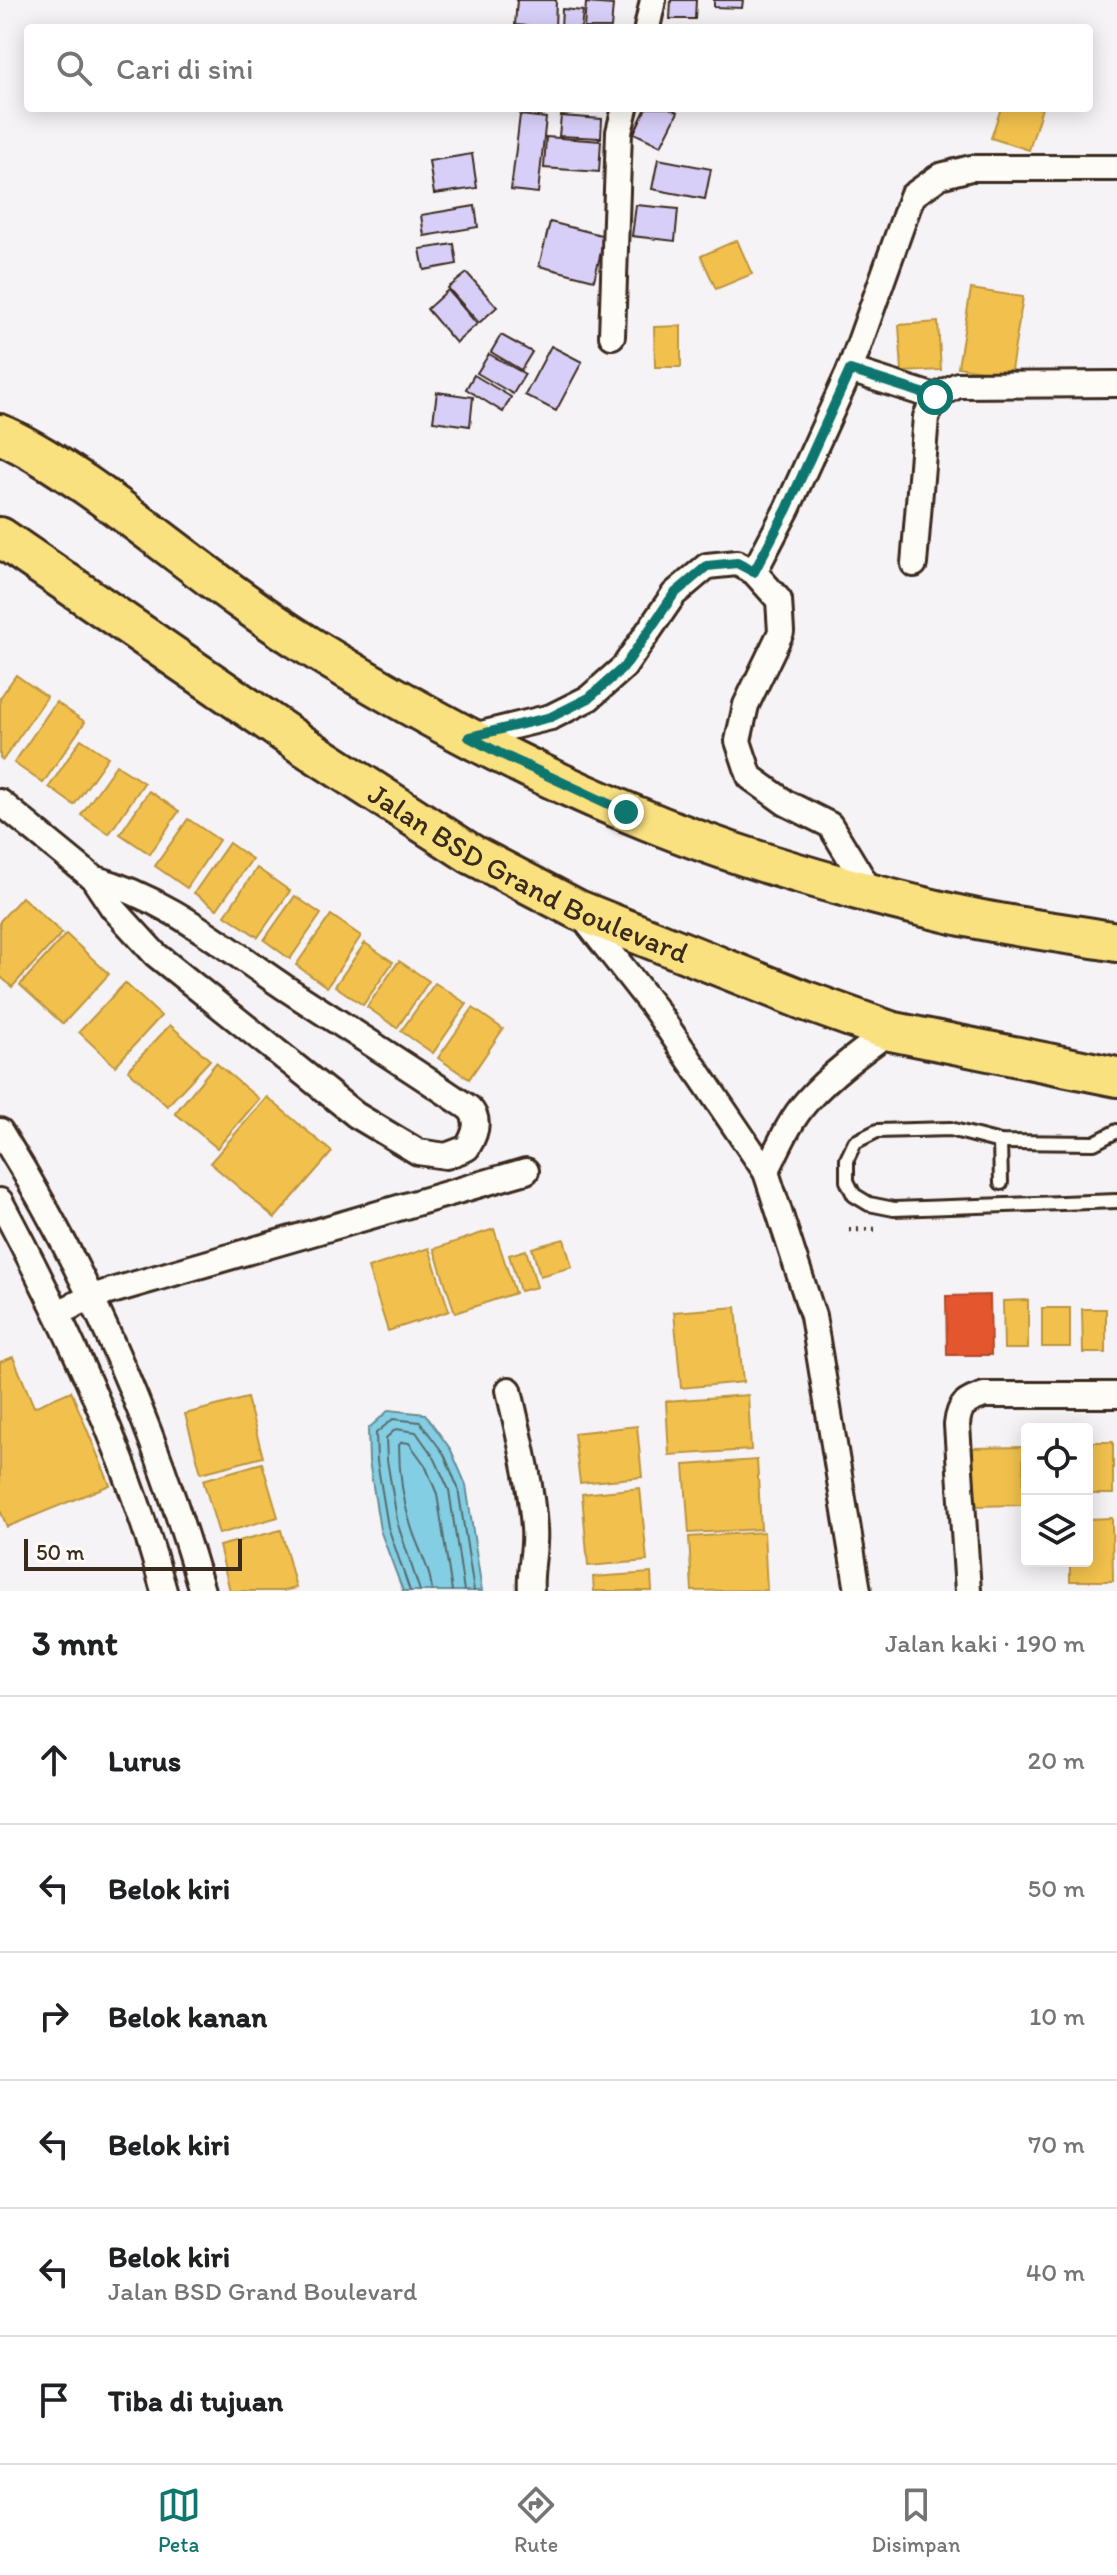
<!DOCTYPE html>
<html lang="id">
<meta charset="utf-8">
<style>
:root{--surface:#fff;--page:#f6f6f6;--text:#202124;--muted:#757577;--line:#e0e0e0;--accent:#0f766e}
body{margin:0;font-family:Itim,sans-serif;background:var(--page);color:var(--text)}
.controls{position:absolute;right:24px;bottom:24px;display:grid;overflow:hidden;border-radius:8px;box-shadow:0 4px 20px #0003}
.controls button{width:72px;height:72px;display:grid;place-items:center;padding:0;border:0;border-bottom:2px solid var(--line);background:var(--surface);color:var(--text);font:40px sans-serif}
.scale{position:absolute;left:24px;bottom:20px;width:218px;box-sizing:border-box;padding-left:8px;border:4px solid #3b2a1e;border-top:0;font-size:22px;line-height:28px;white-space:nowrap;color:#3b2a1e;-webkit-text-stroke:6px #fdfcf7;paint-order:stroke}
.stop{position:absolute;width:24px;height:24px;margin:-18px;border:6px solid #0f766e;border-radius:50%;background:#fff}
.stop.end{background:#0f766e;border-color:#fff;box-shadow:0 2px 8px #0008}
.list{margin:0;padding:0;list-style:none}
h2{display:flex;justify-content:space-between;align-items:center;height:104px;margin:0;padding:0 32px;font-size:34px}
h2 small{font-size:26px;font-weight:400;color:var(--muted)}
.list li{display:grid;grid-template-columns:52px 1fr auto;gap:24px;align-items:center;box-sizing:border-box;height:128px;padding:0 32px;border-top:2px solid var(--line)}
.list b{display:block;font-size:30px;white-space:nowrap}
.list p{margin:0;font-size:26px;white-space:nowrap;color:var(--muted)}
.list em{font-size:26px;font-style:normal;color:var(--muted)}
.icon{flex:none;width:44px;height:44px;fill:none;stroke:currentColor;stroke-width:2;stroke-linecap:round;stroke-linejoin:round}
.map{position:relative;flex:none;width:1117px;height:1591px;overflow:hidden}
.search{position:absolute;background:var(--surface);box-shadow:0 4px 20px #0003;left:24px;right:24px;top:24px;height:88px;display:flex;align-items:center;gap:20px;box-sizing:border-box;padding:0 28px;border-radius:8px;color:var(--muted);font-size:30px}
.sheet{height:872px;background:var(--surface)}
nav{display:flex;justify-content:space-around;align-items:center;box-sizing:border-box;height:112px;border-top:2px solid var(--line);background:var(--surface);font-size:22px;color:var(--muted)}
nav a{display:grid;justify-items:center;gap:4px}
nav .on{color:var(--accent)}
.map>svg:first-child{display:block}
</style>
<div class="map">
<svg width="1117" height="1591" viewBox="0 0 1117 1591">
<rect width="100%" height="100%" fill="#f6f3f7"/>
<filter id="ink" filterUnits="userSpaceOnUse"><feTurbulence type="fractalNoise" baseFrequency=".0125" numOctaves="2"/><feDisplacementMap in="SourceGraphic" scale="16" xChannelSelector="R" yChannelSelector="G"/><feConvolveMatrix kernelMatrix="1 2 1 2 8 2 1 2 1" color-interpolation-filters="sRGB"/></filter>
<g filter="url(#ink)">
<path fill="#83cee3" stroke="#668c94" stroke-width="2" d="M389,1410L425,1414L451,1450L466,1485L482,1591H403L380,1530L369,1461L368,1429Z"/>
<g fill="#f2c14e" stroke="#bb9440" stroke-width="2">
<path d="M1001,108H1042L1029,150L991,138Z"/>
<path d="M737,240L752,274L716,289L701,256Z"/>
<path d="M971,289L1023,297L1010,376L958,367Z"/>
<path d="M938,322L941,370L902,372L899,325Z"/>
<path d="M681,326V367H655L654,327Z"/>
<path d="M16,675L47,697L3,760L0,758V698Z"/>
<path d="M56,702L85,722L43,783L14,763Z"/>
<path d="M81,739L108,757L74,805L49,787Z"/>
<path d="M116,765L144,783L109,834L81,815Z"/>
<path d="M149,791L179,811L150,854L120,834Z"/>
<path d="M188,819L219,840L187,888L155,866Z"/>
<path d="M229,843L252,859L217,909L194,893Z"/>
<path d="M257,868L290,891L258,937L225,915Z"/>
<path d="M295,896L321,914L290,959L264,940Z"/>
<path d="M22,897L62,933L12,987L0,976V921Z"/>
<path d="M331,915L361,936L327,987L296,965Z"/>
<path d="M66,934L109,974L63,1024L20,985Z"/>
<path d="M365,943L393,962L363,1005L335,986Z"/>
<path d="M399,961L429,981L397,1028L367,1007Z"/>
<path d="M125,983L161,1016L115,1066L79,1032Z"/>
<path d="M435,983L467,1004L433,1053L401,1031Z"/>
<path d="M473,1008L503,1029L469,1079L438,1058Z"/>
<path d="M170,1025L210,1060L167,1106L128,1070Z"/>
<path d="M216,1063L259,1099L217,1148L175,1113Z"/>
<path d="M267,1097L332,1152L275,1218L210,1163Z"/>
<path d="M494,1229L515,1293L455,1313L434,1249Z"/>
<path d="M564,1239L572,1267L540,1276L532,1248Z"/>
<path d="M429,1248L449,1311L388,1331L368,1268Z"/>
<path d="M526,1250L537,1287L520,1291L509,1255Z"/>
<path d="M1028,1300V1349H1004L1003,1301Z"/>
<path d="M736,1307L743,1382L681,1388L674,1312Z"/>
<rect x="1042" y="1308" width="28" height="39"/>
<path d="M1082,1309H1106V1353H1083Z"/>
<path d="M13,1357L34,1407L71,1391L110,1485L7,1527L0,1510V1362Z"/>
<path d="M748,1395L751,1450L669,1455L666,1401Z"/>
<path d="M247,1398L263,1457L201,1473L185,1414Z"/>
<path d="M637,1426L642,1477L580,1483L574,1433Z"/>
<rect x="1087" y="1442" width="26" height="52"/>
<path d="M1023,1447L1024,1505L974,1506L973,1448Z"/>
<path d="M757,1460L761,1529L689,1533L684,1465Z"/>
<path d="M262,1463L278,1517L219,1534L203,1480Z"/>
<path d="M640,1488L647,1561L588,1566L582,1494Z"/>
<path d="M1112,1518L1113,1581H1070V1561H1087V1519Z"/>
<path d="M281,1530L296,1588L283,1591H230L219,1546Z"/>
<path d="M764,1532L767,1590L692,1591L689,1537Z"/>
<path d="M651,1573L652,1591H594L593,1577Z"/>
</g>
<path fill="#e4572e" stroke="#b14a29" stroke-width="2" d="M990,1295L991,1355H947L946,1296Z"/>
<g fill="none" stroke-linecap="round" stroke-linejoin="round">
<g stroke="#586c6d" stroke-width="2">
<path d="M410,1591L388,1527L377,1461L376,1433L393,1419L420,1422L444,1454L458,1488L474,1591"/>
<path d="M420,1591L398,1525L387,1460L386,1438L396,1429L416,1432L435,1459L449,1490L464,1591"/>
<path d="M432,1591C431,1569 417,1547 411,1526C403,1501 399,1471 399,1445L402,1442L409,1443L425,1465L437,1494L452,1591"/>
</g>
</g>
<g fill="#d8cff8" stroke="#3b2a1e" stroke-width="2">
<path d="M517,0H556L555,28L515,25Z"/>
<path d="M671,0H696L695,19H670Z"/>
<path d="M714,0H743L742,8L714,7Z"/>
<path d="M586,3L613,5L611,28H584Z"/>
<path d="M562,9L583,11L581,28H561Z"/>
<path d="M646,108H669L678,112L661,146L634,133Z"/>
<path d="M520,115L546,118L538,193L511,190Z"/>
<path d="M561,116L602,119L601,138L559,136Z"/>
<path d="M546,137L601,141L599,172L544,168Z"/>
<path d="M472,154L477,188L434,194L429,161Z"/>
<path d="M658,159L711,169L705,199L652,189Z"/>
<path d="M636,205L678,209L675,241L632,236Z"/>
<path d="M475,206L478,227L424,236L421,215Z"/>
<path d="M550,222L605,236L594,280L539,266Z"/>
<path d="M454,244L457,264L424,270L420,249Z"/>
<path d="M467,273L497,307L479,323L448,288Z"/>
<path d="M448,290L477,324L456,343L427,309Z"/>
<path d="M501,335L532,352L521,370L491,352Z"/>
<path d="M551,346L582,362L556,411L525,395Z"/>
<path d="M489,354L525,374L513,394L477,373Z"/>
<path d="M474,375L511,397L503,412L466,389Z"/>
<path d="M437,392L473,397L470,426L433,421Z"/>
</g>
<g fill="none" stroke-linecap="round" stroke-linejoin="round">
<defs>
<g id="lane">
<path d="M1117,1131L1094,1143L1000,1142L950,1129L877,1131L855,1142L847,1159V1181L854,1195L869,1204L894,1209L1117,1201"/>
<path d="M1000,1142L1001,1183"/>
</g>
<g id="street">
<path d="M647,28L653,0"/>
<path d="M612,336L619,132L625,108"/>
<path d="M850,370L935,397"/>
<path d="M914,564L926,417L935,397L958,385L1117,384"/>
<path d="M754,572L787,509L850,370L912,196L940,176L971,168H1117"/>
<path d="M469,737L551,717L589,698L624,667L674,594L707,566L737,563L754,572L779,600L781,632L746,705L738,741L750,777L786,803L830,825L872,894"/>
<path d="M0,802L93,878L113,908L155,954L356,1115L418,1152L446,1156L467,1148C475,1135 481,1120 469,1108C408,1066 345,1027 284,987C220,944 168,899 93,878"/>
<path d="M582,916L655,1009L766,1172L813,1316L858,1591"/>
<path d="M0,1131C89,1274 155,1429 202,1591"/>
<path d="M766,1172C778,1148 789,1121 807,1101C831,1074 861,1052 890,1031"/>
<path d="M0,1201C66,1325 127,1455 164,1591"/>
<path d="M58,1313L91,1297L526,1171"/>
<path d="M509,1390C519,1436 531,1482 534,1528C536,1549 529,1570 531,1591"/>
<path d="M968,1591L957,1425C959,1404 965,1402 984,1395H1117"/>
</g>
<g id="primary">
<path d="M0,434C31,448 58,466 86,485C161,537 230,597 309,646C411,709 518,767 629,813C730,856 838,887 945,912C1001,926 1060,932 1117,942"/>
<path id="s1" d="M0,537L301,744L471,854L578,910L806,1001L890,1031L1117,1077"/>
</g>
</defs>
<use href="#lane" stroke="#3b2a1e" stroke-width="18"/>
<use href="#street" stroke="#3b2a1e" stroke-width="30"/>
<use href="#primary" stroke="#3b2a1e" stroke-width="44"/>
<path stroke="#3b2a1e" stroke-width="5" stroke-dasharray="2 6" stroke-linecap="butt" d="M849,1230L880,1229"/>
<use href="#lane" stroke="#fdfcf7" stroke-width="12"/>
<use href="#street" stroke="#fdfcf7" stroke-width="24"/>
<use href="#primary" stroke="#fae180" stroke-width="38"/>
</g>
</g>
<g fill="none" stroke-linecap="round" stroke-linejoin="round" filter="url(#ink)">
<path stroke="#0f766e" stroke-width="10" d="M626,812L499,753L469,737L551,717L589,698L624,667L674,594L707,566L737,563L754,572L787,509L850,370L935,397"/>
</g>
<g text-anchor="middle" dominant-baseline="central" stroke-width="8" stroke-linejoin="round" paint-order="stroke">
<g font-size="30" fill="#3b2a1e" stroke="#fdfcf7">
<text stroke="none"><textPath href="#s1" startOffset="628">Jalan BSD Grand Boulevard</textPath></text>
</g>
</g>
</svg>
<div class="controls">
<button><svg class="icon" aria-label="locate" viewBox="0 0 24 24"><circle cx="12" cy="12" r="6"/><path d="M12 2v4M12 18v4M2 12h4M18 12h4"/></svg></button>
<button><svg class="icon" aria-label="layers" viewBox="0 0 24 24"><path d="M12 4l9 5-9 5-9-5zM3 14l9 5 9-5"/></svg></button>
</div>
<div class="scale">50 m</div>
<div class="stop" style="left:935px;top:397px"></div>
<div class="stop end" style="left:626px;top:812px"></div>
<div class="search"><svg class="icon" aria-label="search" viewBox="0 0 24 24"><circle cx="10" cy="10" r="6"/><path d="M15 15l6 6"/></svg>Cari di sini</div>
</div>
<section class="sheet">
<h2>3 mnt<small>Jalan kaki · 190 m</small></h2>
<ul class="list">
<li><svg class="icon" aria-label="ahead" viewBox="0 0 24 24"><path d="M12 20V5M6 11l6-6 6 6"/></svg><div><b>Lurus</b></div><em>20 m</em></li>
<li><svg class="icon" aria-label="left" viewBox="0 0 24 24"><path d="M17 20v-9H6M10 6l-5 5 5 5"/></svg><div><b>Belok kiri</b></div><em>50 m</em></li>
<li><svg class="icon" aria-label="right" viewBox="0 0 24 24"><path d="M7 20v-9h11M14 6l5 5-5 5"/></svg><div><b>Belok kanan</b></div><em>10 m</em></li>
<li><svg class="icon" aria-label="left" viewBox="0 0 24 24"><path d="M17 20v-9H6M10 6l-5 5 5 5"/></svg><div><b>Belok kiri</b></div><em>70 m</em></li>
<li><svg class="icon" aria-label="left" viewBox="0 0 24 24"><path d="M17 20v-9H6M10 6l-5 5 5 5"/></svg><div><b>Belok kiri</b><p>Jalan BSD Grand Boulevard</p></div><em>40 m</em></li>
<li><svg class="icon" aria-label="arrive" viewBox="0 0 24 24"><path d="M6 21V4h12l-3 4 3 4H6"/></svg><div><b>Tiba di tujuan</b></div></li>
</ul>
</section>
<nav>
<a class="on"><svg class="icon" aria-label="map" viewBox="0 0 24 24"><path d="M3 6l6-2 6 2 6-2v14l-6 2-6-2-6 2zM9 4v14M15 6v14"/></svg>Peta</a>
<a><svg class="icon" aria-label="directions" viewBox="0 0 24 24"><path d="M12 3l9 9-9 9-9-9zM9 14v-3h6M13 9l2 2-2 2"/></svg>Rute</a>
<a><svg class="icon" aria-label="saved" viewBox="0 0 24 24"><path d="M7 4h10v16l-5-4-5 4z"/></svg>Disimpan</a>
</nav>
